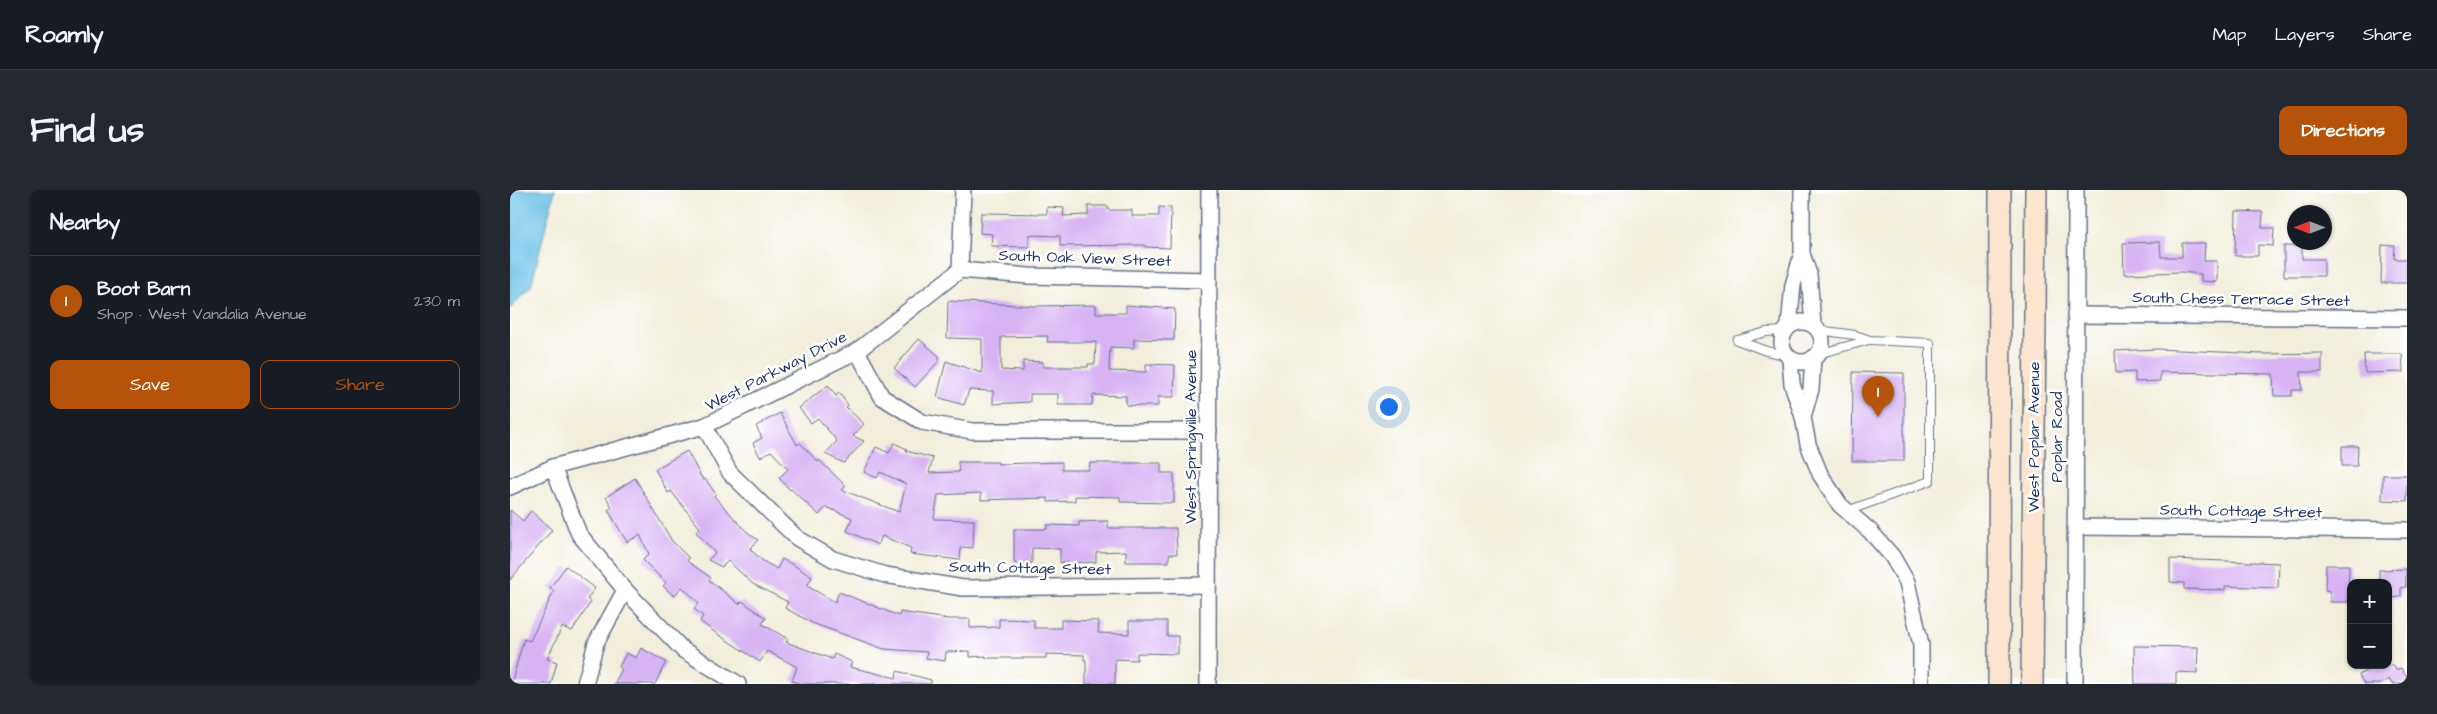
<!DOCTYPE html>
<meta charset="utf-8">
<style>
:root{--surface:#171b24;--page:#242831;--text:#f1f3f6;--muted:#9ea1a6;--line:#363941;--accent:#b45309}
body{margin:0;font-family:"Architects Daughter",sans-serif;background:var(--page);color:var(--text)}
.controls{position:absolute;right:15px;bottom:15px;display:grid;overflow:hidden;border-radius:10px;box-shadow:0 1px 4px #0004}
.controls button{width:45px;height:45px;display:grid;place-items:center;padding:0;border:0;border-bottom:1px solid var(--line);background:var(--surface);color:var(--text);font:25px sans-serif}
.compass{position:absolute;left:1777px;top:15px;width:45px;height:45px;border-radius:50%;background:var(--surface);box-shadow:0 1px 4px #0004;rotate:270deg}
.you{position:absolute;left:878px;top:216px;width:18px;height:18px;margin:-12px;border:4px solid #fff;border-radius:50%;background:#1a73e8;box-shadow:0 0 0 8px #1a73e833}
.badge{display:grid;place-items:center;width:32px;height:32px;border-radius:50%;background:var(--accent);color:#fff;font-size:16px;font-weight:700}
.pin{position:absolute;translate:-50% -41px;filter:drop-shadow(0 1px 2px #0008)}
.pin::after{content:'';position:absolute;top:26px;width:18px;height:15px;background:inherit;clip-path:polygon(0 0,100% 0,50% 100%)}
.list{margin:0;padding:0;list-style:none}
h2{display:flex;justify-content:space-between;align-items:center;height:65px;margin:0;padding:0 20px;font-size:21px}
h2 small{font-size:16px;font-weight:400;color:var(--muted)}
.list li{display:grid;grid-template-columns:32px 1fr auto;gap:15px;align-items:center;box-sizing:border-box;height:90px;padding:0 20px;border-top:1px solid var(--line)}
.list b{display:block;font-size:19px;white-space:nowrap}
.list p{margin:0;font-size:16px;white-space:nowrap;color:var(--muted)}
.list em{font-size:16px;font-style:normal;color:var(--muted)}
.actions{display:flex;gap:10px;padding:15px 20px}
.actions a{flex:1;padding:11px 0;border:1px solid var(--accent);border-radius:10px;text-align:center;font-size:18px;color:var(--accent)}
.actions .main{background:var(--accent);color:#fff}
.map{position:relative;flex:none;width:1897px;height:494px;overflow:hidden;border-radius:10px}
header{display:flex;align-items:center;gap:30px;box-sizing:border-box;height:70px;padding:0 25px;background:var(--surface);border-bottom:1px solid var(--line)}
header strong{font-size:24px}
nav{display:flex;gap:28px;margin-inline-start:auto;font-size:18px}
.intro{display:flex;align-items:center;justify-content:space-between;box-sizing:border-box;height:120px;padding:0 30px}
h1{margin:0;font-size:35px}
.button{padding:12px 22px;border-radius:10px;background:var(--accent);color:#fff;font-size:18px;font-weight:700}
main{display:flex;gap:30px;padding:0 30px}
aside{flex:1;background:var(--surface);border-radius:10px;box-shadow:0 1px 4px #0004}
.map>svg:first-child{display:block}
</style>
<header>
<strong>Roamly</strong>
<nav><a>Map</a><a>Layers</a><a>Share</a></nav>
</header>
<div class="intro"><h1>Find us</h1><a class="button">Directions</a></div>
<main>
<aside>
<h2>Nearby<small></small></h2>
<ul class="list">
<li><span class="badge">1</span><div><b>Boot Barn</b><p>Shop · West Vandalia Avenue</p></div><em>230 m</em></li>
</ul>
<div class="actions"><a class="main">Save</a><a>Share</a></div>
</aside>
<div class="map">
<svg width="1897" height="494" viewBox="0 0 1897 494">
<rect width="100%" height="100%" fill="#fff"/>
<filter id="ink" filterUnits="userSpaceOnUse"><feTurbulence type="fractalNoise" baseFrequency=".02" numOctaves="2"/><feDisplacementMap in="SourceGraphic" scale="10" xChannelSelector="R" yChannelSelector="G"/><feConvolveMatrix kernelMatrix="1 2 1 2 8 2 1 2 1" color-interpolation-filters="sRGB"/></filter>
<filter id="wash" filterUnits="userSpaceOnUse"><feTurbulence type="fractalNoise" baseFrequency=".0096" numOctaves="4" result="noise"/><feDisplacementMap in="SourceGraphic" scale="20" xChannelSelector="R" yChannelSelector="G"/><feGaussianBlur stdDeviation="1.12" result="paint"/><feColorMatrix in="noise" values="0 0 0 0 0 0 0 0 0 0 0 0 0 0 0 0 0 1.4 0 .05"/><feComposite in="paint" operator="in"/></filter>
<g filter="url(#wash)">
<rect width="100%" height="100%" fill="#f2eedb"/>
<path fill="#6ac1e7" stroke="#4278a2" d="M0,0H45L21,96L0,119Z"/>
<g id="blocks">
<g fill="#d7b3f4" fill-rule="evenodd">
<path d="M578,16H598V20H622V26H649V17L661,18L660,58L635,57V55L550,56V46L519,45V57L481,56L482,44L470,43L471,23L537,24V17L554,18L553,26L578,25Z"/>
<path d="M1726,21L1753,22L1752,38H1764L1763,56L1748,55V66H1725Z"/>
<path d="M1650,52L1651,67H1672V53H1695L1694,71H1707V92L1691,91V84L1671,82L1614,84L1613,53Z"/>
<path d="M1872,55L1885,56L1884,69H1897V93H1871Z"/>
<path d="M1774,56H1792V69H1814V86H1774Z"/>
<path d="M438,111L524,116L586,115V123H616V115L665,119L664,150L624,149V158L600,157L599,181L636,182V174L665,175L664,207H648V216H631L616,215V206L583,205L582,215H548V204H520V212L483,214V201L459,200L454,215L427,207L436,171L472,183V149L437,148ZM538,146L537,152H586L585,174H578V177H533V172L513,171V181L491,180V147Z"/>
<path d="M409,149L429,166V171L405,197L384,178Z"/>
<path d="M1647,159L1753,164L1812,163V182H1791L1792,200H1782V206H1764L1763,184L1650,182V191L1625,192V182L1606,183L1605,161Z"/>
<path d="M1854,164H1892L1893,182L1855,183Z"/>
<path d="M1343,182L1394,183V271H1342Z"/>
<path d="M318,195L326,206L329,203L338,215L336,217L354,234L343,246L354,251L334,273L315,264L327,251L308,228L301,233L289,218Z"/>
<path d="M270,223L287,255L290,253L308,272L309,270L336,296L332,300L389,322L396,294L370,282L367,288L354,282L366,257L379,263L384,253L397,259L396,261L423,268L419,283L449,282L448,272H488V274L552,272V280H579L580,273H651V283H664V313L610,312V307L565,306V311L538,312V308L471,310V303L428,305L424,329L464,330L463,358L451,357L450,370L400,364L401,358L372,346L368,355L337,341L342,328L316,317L309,325L281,299L280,300L269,288L278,279L261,261L250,267L243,253L252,248L246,236Z"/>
<path d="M1832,256H1848L1847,276H1832Z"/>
<path d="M177,261L193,290L195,289L206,304L204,306L236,341L248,350L240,359L253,371L267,379L272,369L285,376L302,387L297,396L325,412L329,402L389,426L390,422L438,429H460V438L489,437V429L524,430V438H551V430L589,431L588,443L619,444V431H657V446H668V464L627,463V470L605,469V494H576V470H574V465L536,464V468H476V466L460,467V461L436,462L435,471L416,468L417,462L374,459L302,433L275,418L278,412L243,394L218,371L212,377L198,370L205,363L186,342L190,338L161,301L158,303L145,279Z"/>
<path d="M1873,285H1897V311L1872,310Z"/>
<path d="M125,288L162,351L179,368L177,371L201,388L199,390L229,414L232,411L256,428L252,434L278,449L276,452L322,469L324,464L342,472L340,477L386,488L387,481L421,490V494H291L282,491L287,477L257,461L250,472L203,441L190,431L193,426L184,419L189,413L172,397L164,406L153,396L156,393L133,370L139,364L130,345L117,352L98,320L102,317L96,307Z"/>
<path d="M0,320L13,331L21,321L42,340L0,390Z"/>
<path d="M598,331V338H666L667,364H659V372H616V361L586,362V372L550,373V359L522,358V373H504V339H537V335L569,336V332Z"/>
<path d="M1660,369L1769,373L1768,398L1715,396V400L1674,399V393L1660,392Z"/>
<path d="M1816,375H1839L1838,412H1820V401L1815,400Z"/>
<path d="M56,376L85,398L77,409L81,412L62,441L52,437L37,469L47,472L41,494H1L14,449L20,451L44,401L40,398Z"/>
<path d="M1896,379V397L1891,398V407L1878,408V393H1869V380Z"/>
<path d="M1624,456L1688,457L1687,483L1666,482V494H1625Z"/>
<path d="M131,458L156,472L145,494H104L112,479L109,477L116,463L126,468Z"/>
<path d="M1856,475H1883L1886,480L1891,478L1897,488V494H1882L1879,489L1871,494H1854L1849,485L1859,479Z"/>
</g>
</g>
</g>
<g filter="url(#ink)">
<use href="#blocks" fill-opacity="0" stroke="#66728a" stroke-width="1"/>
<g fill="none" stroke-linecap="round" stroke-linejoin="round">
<defs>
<g id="service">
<path d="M1308,140L1345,145L1360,150L1420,153V291L1337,321"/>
<path d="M1227,150L1256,161L1276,165"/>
<path d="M1228,150L1256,142L1275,141"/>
<path d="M1308,164L1359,150"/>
</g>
<g id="minor">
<path d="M1292,64L1299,84L1303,135"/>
<path d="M450,80L518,86L699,90"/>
<path d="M1565,125L1897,128"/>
<circle cx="1292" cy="152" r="20"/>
<path d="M1279,136L1283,95L1292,64V0"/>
<path d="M347,161L372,207L412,232L462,241H699"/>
<path d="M1280,169L1282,194L1293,227L1298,254L1310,284L1330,315L1360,341L1382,366L1397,392L1411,455V494"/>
<path d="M1293,227L1301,199L1303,168"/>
<path d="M194,236L220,283L287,348L323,369L375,385L453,398L698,395"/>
<path d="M43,277L69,344L115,400L173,460L228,494"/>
<path d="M0,297L43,277L194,236L347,161L450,80L453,0"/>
<path d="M1565,337L1897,340"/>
<path d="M75,494L86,453L115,400"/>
<path d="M698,494L699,0"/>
<path d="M1565,494L1566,0"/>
</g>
<g id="secondary">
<path d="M1489,494L1490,0"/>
<path d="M1522,494L1526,0"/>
</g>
</defs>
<use href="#service" stroke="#66728a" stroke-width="10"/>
<use href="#minor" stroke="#66728a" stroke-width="18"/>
<use href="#secondary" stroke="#66728a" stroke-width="24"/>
<use href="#service" stroke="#fff" stroke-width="8"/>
<use href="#minor" stroke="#fff" stroke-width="15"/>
<use href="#secondary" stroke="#fce5cf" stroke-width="21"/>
</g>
</g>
<g text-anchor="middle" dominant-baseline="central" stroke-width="5" stroke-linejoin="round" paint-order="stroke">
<g font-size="16" fill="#1b2f5e" stroke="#fff">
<text transform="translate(575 68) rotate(2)">South Oak View Street</text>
<text transform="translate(1731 109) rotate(1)">South Chess Terrace Street</text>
<text transform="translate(266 181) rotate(-27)">West Parkway Drive</text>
<text transform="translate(681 247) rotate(-90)">West Springville Avenue</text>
<text transform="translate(1524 247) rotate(-90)">West Poplar Avenue</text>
<text transform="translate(1547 247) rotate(-90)">Poplar Road</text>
<text transform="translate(1731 321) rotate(1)">South Cottage Street</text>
<text transform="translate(520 378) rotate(1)">South Cottage Street</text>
</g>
</g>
</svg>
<div class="controls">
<button>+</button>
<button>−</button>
</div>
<svg class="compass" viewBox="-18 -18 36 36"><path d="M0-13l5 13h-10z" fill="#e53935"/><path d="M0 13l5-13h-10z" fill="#9ea1a6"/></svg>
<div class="you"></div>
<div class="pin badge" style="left:1368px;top:227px">1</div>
</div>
</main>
